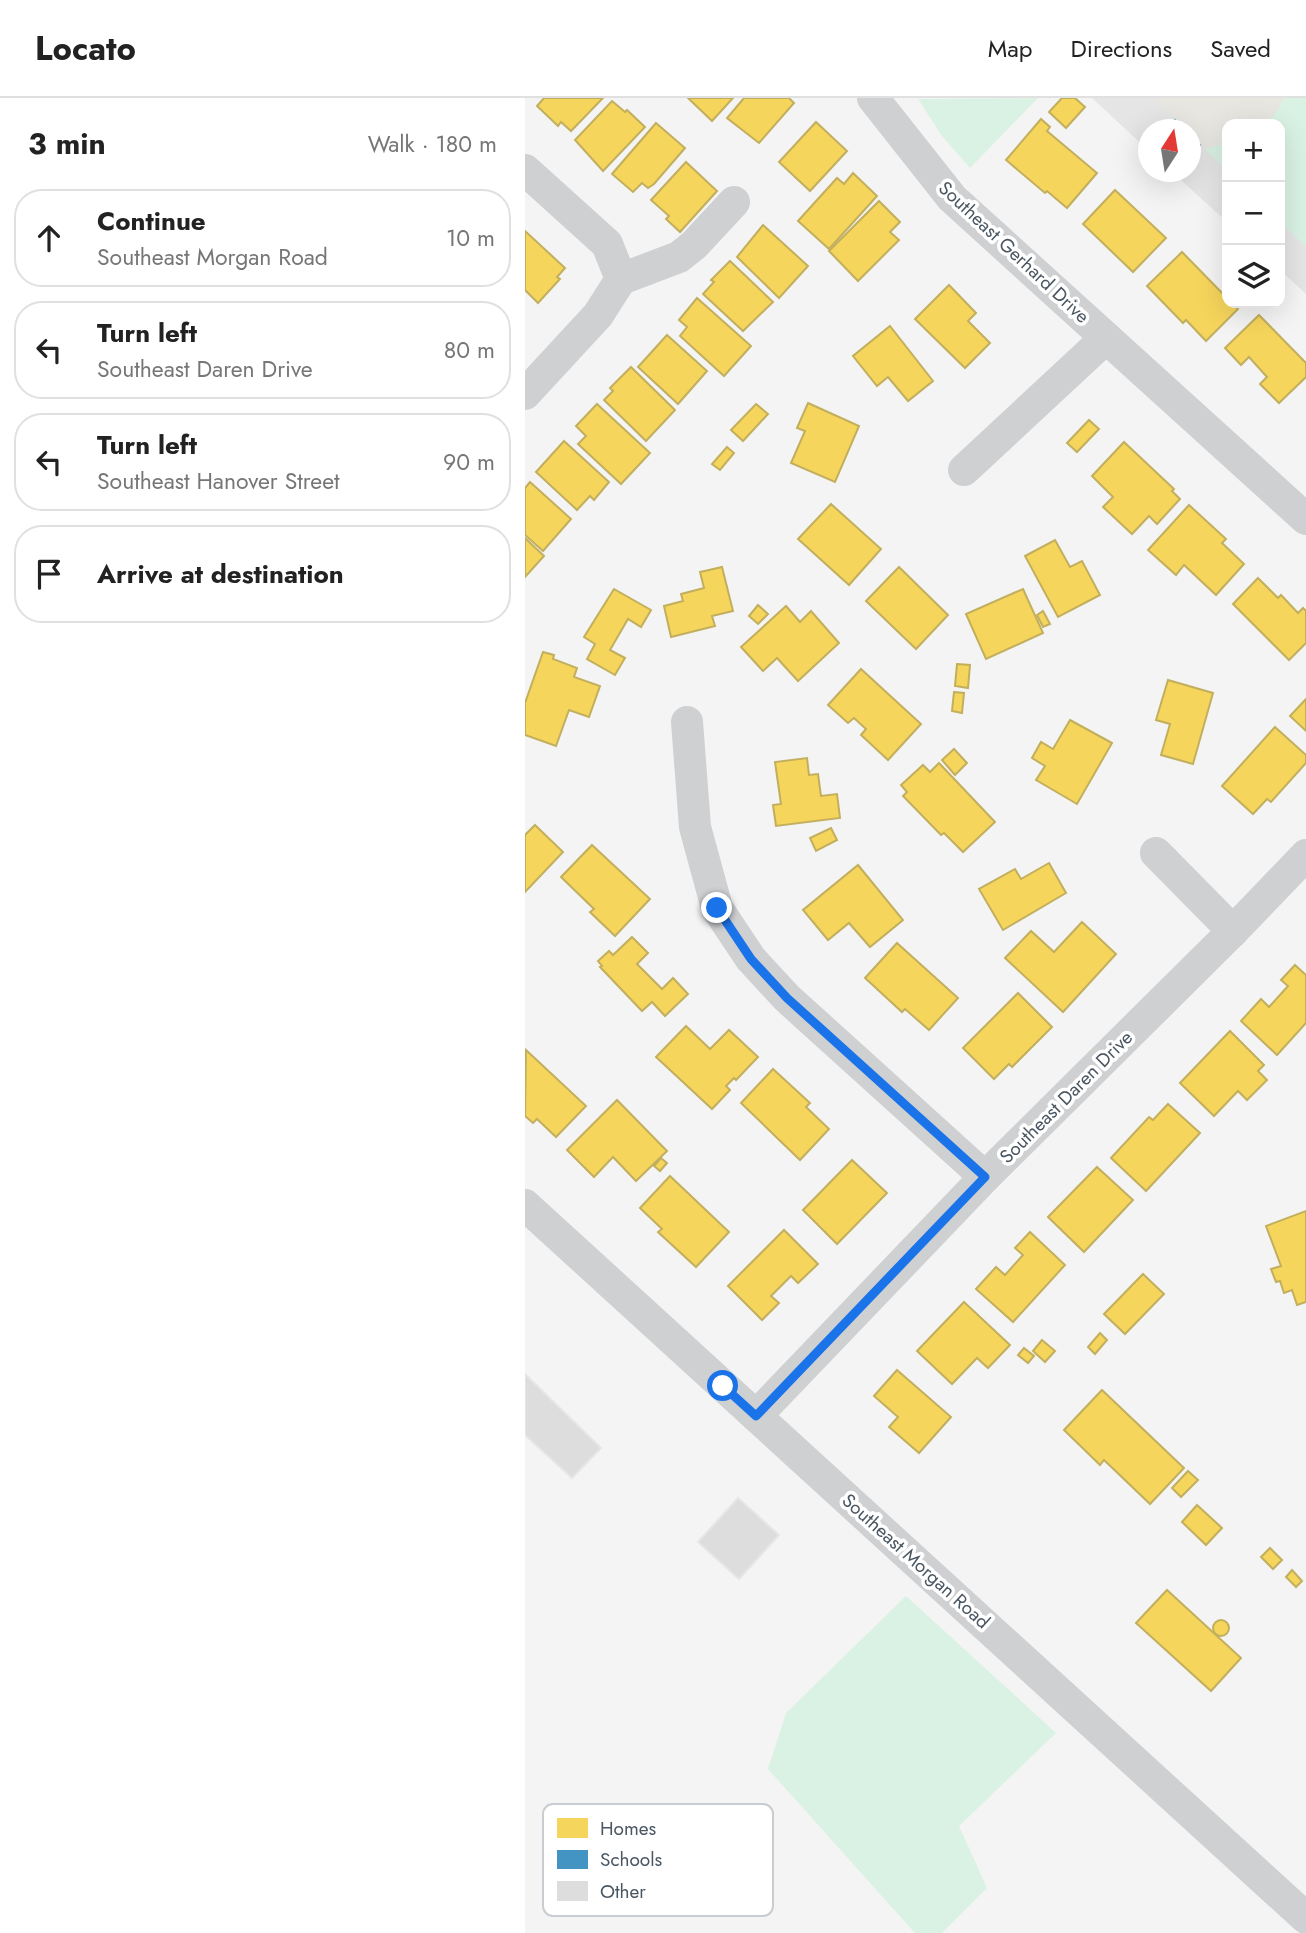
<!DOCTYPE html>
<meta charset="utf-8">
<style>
:root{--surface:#fff;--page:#f2f2f2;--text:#222;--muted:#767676;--line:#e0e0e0}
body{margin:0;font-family:Jost,sans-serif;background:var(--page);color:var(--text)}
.controls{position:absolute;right:21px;top:21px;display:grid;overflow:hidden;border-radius:14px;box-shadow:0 7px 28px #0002}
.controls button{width:63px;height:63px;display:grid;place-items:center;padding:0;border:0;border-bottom:2px solid var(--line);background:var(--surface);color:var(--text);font:35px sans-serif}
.compass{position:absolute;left:613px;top:21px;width:63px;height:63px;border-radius:50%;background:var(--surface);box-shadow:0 7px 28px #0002;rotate:12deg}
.stop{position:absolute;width:21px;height:21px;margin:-16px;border:5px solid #1a73e8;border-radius:50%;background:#fff}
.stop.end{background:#1a73e8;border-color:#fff;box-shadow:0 2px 7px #0008}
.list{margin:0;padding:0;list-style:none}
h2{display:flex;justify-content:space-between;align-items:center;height:91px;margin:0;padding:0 28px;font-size:30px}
h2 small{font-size:23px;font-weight:400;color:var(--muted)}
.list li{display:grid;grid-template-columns:46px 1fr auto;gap:21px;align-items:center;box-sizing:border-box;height:98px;margin:0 14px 14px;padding:0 14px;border:2px solid var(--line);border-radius:28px}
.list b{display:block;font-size:26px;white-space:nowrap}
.list p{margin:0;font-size:23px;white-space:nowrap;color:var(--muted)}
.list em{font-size:23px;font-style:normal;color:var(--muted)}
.icon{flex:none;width:38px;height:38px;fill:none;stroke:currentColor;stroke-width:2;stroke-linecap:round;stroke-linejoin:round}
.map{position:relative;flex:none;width:781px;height:1835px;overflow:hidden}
header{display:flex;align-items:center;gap:42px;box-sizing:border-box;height:98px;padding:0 35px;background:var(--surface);border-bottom:2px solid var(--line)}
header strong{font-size:33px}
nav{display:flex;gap:38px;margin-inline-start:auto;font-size:24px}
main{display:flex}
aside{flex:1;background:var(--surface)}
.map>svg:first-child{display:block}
</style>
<header>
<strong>Locato</strong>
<nav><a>Map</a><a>Directions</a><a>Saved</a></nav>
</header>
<main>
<aside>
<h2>3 min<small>Walk · 180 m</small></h2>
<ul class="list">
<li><svg class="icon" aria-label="ahead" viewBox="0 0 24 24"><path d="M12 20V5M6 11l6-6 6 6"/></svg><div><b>Continue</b><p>Southeast Morgan Road</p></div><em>10 m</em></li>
<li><svg class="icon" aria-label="left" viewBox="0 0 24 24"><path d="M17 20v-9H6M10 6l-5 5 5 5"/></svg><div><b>Turn left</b><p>Southeast Daren Drive</p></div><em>80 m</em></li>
<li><svg class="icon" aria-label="left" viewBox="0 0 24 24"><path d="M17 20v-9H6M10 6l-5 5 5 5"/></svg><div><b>Turn left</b><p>Southeast Hanover Street</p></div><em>90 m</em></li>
<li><svg class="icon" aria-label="arrive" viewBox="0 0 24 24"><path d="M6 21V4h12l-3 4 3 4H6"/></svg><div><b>Arrive at destination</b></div></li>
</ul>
</aside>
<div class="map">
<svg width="781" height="1835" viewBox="0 0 781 1835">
<rect width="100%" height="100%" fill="#f4f4f4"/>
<path fill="#e6e5e6" d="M567,0H781V196L755,172V26H702V124L647,74H666V32H624L623,52Z"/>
<g fill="#d9f2e3">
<path d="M513,0L445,70L417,38L393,1Z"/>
<path d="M628,0H781V149L755,124V26H702V73L666,37V32L660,31Z"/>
<path d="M381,1498L531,1635L434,1728L462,1790L417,1835H390L243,1671L261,1615Z"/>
</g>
<path fill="#e7e6e1" d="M628,0H759L751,15L739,26H702V45L680,51L666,37V32L660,31Z"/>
<g fill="#f6d55c" stroke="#c2af5e" stroke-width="2">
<path d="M19,0H78L46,33L36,24L33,28L12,8Z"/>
<path d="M163,0H208L187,23Z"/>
<path d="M219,0H264L269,5L234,45L202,20Z"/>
<path d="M537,0H550L560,9L541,30L524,14Z"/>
<path d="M87,3L100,14L102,12L120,29L78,73L50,42Z"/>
<path d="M516,21L525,29L522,33L572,75L542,110L522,93L520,95L481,62Z"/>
<path d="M291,24L322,53L285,93L254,64Z"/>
<path d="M131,25L160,50L129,86L123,90L117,85L108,94L87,76Z"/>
<path d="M161,64L192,93L155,134L141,121L144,118L126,102Z"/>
<path d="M328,75L352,98L304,151L273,123L312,80L319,86Z"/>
<path d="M590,92L641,140L608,174L558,126Z"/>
<path d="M354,103L375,124L365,134L374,142L333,183L304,153Z"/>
<path d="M238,127L283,168L254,200L212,159Z"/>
<path d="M0,133L40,170L32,179L35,181L13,205L0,192Z"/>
<path d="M657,154L702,200V205H707L713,211L681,243L661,222L658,225L622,188Z"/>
<path d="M205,163L248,204L218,233L178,196L189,184L186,182Z"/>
<path d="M424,187L451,215L443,223L465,245L440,270L390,221Z"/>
<path d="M172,200L226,248L199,278L155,238L162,229L154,222Z"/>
<path d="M734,217L781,265V279L754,305L735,286L742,279L724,259L716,267L700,250Z"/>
<path d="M365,228L408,283L383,303L363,279L352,288L328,258Z"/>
<path d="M142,237L182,273L153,306L113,269Z"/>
<path d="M106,269L150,312L121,343L79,302L88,293L85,290Z"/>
<path d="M283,305L334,328L310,384L266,365L280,333L272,330Z"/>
<path d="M72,306L125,355L96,386L53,346L61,338L51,328Z"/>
<path d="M231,306L243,316L218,343L206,332Z"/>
<path d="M564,322L574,331L552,354L542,345Z"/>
<path d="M39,343L84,384L69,402L65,398L52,412L11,374Z"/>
<path d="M599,344L649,391L647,393L655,401L632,426L624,418L607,436L578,409L588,399L567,378Z"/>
<path d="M202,349L209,355L195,372L187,366Z"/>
<path d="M5,384L46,421L18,453L0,437V390Z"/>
<path d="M306,406L356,451L324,487L273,441Z"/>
<path d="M664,407L701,441L697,445L719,466L691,497L659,467L651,477L623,452Z"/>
<path d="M0,440L19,458L0,479Z"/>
<path d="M530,442L545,469L557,463L575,497L533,519L500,458Z"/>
<path d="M197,469L208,513L187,518L190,528L146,539L139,508L158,503L156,496L179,490L175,474Z"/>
<path d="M374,469L423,517L391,551L341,503Z"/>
<path d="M733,480L753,500L756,497L773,515L778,510L781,513V545L764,562L708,506Z"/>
<path d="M89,491L126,512L116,529L103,521L85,552L100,560L90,577L62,561L70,546L59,539Z"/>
<path d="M498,491L518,535L461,561L441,516Z"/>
<path d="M233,507L243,516L233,526L224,518Z"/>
<path d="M261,508L275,524L286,513L314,545L273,583L252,560L238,573L216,549Z"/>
<path d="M518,513L525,526L518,529L512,517Z"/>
<path d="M18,554L29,557L28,561L52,570L49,579L75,588L64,619L44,612L31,648L0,637V605Z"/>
<path d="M432,566L445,567L443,590L430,588Z"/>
<path d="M336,571L396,626L363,662L336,637L341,631L329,620L323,625L303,607Z"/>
<path d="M643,582L688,595L668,666L636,657L645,626L631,622Z"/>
<path d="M429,594L439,595L437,615L427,613Z"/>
<path d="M781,601V633L765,618Z"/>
<path d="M545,622L587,645L552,706L511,682L520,668L507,660L516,644L528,651Z"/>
<path d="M750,629L781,657V665L746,704L742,701L728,716L697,688Z"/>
<path d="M429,651L442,665L430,677L417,662Z"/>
<path d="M282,660L284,677L293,676L296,698L312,696L315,720L251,728L248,707L256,706L250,664Z"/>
<path d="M414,665L470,724L438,754L419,735L416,737L378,698L382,694L376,687L398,667L405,674Z"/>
<path d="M10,727L38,754L0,794V737Z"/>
<path d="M306,730L312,742L291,753L285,740Z"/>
<path d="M67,747L125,801L90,838L65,814L69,811L36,779Z"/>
<path d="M524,765L541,795L478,832L454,791L490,771L496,781Z"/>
<path d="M333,767L378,822L345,849L324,825L303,842L278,812Z"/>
<path d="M557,824L591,856L538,914L480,860L506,833L529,854Z"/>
<path d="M107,839L123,855L112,866L137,891L148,880L163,896L140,918L127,904L117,913L75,869L77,868L73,863L84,853L88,857Z"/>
<path d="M372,845L433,900L404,932L380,911L377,914L340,880Z"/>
<path d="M770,867L781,877V925L752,957L716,923L736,901L744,909L763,888L756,882Z"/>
<path d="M493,895L527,929L487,969L484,966L469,981L438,950Z"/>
<path d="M161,928L185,951L204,932L233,959L211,982L209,980L201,988L205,992L187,1011L131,959Z"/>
<path d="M705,933L739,967L733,973L742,982L722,1002L713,993L689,1018L655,985Z"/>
<path d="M1,952L61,1008L31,1039L12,1021L8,1025L0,1018Z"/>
<path d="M248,971L285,1005L281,1009L304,1031L275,1062L216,1005Z"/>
<path d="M92,1002L142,1053L111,1083L88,1059L69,1079L42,1052Z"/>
<path d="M643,1006L675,1035L621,1093L586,1060L624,1019L628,1022Z"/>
<path d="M136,1060L142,1065L135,1073L129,1068Z"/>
<path d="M327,1062L362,1095L312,1146L278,1112Z"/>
<path d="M572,1069L608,1102L559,1154L523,1119Z"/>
<path d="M145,1078L204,1134L171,1169L133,1134L137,1131L115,1110Z"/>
<path d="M781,1113V1204L772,1207L767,1192L759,1195L755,1183L751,1184L746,1171L756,1168L741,1128Z"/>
<path d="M259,1132L293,1166L273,1185L266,1178L246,1198L254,1205L237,1222L203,1188Z"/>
<path d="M505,1134L540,1167L488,1224L451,1191L471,1169L480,1177L498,1157L490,1150Z"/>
<path d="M618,1176L639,1196L600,1236L579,1216Z"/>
<path d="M439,1204L485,1247L463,1270L452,1260L427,1286L392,1253Z"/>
<path d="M575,1235L582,1242L570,1256L563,1249Z"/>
<path d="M517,1242L530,1253L520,1264L508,1253Z"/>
<path d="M499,1250L509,1258L503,1265L493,1257Z"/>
<path d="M372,1272L426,1319L394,1355L364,1329L373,1319L349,1298Z"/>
<path d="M577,1292L659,1370L625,1406L579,1362L575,1367L539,1332Z"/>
<path d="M663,1373L673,1382L656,1399L647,1390Z"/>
<path d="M672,1407L697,1430L681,1447L657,1424Z"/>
<path d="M745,1450L757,1462L748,1471L736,1459Z"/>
<path d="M767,1472L777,1483L771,1489L761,1479Z"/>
<path d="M642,1492L716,1560L686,1593L611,1525Z"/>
<circle cx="696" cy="1530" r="8"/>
</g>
<g fill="#4393c3" stroke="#4581a6" stroke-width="2">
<path d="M650,22L660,32H641Z"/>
<path d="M666,37L675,47L666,56Z"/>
</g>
<g fill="#ddddde" stroke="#e5e6e7" stroke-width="2">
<path d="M0,1276L76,1350L47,1380L0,1337Z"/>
<path d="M213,1400L254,1437L214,1481L173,1444Z"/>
</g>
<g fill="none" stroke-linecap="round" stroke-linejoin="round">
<g stroke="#ced0d2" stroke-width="32">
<path d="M348,0L427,100L781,421"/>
<path d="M0,72L82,146L96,181"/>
<path d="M96,181L154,159L169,147L209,104"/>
<path d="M0,296L73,217L96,181"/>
<path d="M439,372L581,240"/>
<path d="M162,624L170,729L192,810L226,861L262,900L460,1079"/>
<path d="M631,755L708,833"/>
<path d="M0,1107L781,1820"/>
<path d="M231,1318L460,1079L708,833L781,757"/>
</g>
</g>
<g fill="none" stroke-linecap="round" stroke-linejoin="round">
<path stroke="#1a73e8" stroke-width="9" d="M192,810L226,861L262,900L460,1079L231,1318L198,1288"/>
</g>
<g text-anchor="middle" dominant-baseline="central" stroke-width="7" stroke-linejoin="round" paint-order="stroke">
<g font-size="19" fill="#4a5661" stroke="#fff">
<text transform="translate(489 154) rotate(43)">Southeast Gerhard Drive</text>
<text transform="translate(541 999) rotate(-45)">Southeast Daren Drive</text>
<text transform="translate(391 1463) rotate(42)">Southeast Morgan Road</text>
</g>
</g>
<rect x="18" y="1706" width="230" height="112" rx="10" fill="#fff" stroke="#c9ccd0" stroke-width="2"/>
<rect x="32" y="1720" width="31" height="20" fill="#f6d55c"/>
<rect x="32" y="1752" width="31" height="19" fill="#4393c3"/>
<rect x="32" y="1783" width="31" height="20" fill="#ddddde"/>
<g font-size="19" fill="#4a5661">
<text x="75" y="1737">Homes</text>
<text x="75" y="1768">Schools</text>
<text x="75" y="1800">Other</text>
</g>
</svg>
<div class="controls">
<button>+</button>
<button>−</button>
<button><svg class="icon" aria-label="layers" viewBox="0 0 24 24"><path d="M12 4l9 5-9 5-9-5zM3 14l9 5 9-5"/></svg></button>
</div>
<svg class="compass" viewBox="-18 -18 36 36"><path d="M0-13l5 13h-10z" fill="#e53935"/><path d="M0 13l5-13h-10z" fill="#767676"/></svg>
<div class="stop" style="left:198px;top:1288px"></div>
<div class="stop end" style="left:192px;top:810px"></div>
</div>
</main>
